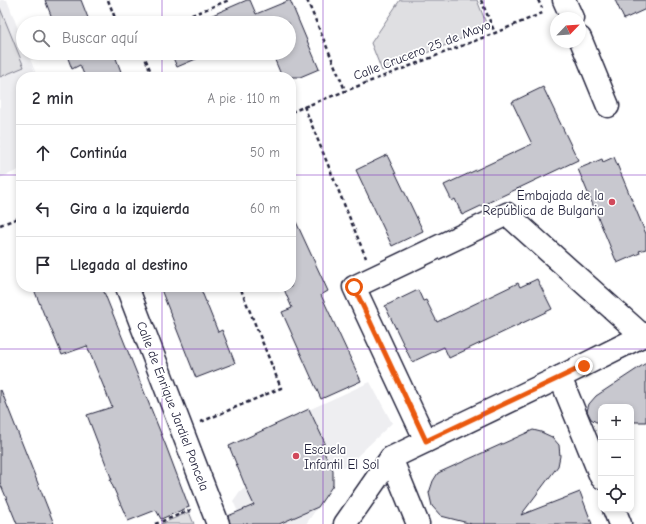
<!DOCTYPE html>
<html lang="es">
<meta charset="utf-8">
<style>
:root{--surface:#fff;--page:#f7f7f7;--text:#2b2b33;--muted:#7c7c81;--line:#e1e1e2}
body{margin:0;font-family:"Comic Neue",sans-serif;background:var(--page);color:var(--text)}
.controls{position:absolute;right:12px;bottom:12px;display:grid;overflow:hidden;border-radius:8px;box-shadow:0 2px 6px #0003}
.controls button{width:36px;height:36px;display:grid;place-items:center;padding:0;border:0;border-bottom:1px solid var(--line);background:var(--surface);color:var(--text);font:20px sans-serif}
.compass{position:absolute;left:550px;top:12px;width:36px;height:36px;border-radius:50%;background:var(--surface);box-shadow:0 2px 6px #0003;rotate:65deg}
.stop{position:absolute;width:12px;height:12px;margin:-9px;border:3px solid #ea580c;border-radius:50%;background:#fff}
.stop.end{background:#ea580c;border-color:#fff;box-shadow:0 1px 4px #0008}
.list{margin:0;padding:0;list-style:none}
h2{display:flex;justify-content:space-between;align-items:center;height:52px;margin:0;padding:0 16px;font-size:17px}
h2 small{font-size:13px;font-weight:400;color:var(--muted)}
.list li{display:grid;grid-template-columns:26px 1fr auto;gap:12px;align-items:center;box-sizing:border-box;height:56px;padding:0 16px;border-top:1px solid var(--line)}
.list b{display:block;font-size:15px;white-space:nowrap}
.list em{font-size:13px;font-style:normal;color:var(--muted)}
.icon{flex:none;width:22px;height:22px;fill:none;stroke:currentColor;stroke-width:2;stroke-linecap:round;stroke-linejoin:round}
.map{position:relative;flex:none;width:646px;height:524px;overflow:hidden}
.search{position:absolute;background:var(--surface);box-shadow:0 2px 6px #0003;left:16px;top:16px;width:280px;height:44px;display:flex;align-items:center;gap:10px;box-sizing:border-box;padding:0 14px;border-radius:22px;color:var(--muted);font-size:15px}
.panel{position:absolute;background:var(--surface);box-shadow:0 2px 6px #0003;left:16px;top:72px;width:280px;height:220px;border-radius:16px}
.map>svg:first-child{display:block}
</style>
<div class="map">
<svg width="646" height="524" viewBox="0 0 646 524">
<rect width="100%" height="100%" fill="#fff"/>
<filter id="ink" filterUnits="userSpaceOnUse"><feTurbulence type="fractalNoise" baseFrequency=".025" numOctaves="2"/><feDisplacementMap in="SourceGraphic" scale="8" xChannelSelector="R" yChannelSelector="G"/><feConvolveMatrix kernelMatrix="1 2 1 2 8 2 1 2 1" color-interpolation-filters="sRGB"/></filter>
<g filter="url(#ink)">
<g fill="#eeeef1">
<path d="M0,0H7L23,42V53H28L37,77H21V169L0,178Z"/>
<path d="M370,382L392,423L346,467L332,466L333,485L306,524H233L238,512L233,501L240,491L246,488L229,446Z"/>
</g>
<g fill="#dfdfe2" stroke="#80808e">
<path d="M400,0H477L488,28L382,71L371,43Z"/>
<path d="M0,8L24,67L0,77Z"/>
<path d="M189,512L194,524H161Z"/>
</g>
<g fill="#c8c8cf" stroke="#22223b">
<path d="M45,0H81L90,23H54Z"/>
<path d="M247,0H250L256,14L290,0L319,69L300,77H282L272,53H289V23H194Z"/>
<path d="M615,0H646V9L624,19Z"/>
<path d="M66,53H114L123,77H85L80,65L72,69Z"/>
<path d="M171,53H210L177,67Z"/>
<path d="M543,87L578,160L462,215L455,199L452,201L444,185L532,144L512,102Z"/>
<path d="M387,155L423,231L392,246L356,170Z"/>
<path d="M614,157L646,234V249L639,251L640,253L617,263L578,169L602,159L603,162Z"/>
<path d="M291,211L328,291L321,295L361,381L321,399L282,312L292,308L283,287H291Z"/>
<path d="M537,279L552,309L449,358L444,347L412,362L385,306L418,290L423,301L426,300L437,322L518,283L520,287Z"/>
<path d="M33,287H102L166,446L189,507L161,519L156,510L128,521L110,480H112L87,415L112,407L87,346L62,355L46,317H45Z"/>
<path d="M160,287H200L218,332L222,330L235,363L196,378Z"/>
<path d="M646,363V422H631V407H601V422H596L591,419L587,411L589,404L596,396Z"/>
<path d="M0,390H1L54,524H17L6,497L0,483Z"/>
<path d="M309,409L325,443L320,445L333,470V485L318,507L279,524H230L228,516L254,505L246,488L229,446Z"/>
<path d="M533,430L541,432L552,437L559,445L560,456L558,466L521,515L580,492L592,524H472L441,516L432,506L429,493L433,481L438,473Z"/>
</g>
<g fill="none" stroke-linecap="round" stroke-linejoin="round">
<defs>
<g id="minor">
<path d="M564,0L572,18"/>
<path d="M580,38L608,106"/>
<path d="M127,287L218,524"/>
<path d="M560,377L601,477"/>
<path d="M426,441L354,287L507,214L643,336"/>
<path d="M391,458L418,524"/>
<path d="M614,509L620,524"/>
<path d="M345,524L391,458L560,377L646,334"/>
</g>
</defs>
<use href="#minor" stroke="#22223b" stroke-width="25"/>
<g stroke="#22223b" stroke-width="2.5" stroke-dasharray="4 3" stroke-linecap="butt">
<path d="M108,0L117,23"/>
<path d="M307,0L345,90"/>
<path d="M481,0L495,33"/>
<path d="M538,0L542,8"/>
<path d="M172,23L229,0"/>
<path d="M143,53L153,77"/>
<path d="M304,106L366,258"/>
<path d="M291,112L495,33L545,12"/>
<path d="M0,225L21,217"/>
<path d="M201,422L281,388L240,287"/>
<path d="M155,524L191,510"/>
</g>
<use href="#minor" stroke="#fff" stroke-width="22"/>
</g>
</g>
<g fill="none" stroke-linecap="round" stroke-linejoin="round" filter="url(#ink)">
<path stroke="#ea580c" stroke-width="5" d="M354,287L426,441L584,366"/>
</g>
<path fill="none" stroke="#7b2cbf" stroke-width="1" stroke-opacity="0.55" d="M162,0V23M323,0V524M484,0V524M162,53V77M0,175H21M291,175H646M162,287V524M0,349H646"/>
<g fill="#d1495b" stroke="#fff" stroke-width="1.5">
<circle cx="612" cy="202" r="4"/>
<circle cx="296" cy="456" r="4"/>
</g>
<g text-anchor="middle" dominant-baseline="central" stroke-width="3.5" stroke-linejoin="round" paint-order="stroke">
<g font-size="13" fill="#22223b" stroke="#fff">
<text transform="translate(422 50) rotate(-21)">Calle Crucero 25 de Mayo</text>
<text transform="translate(173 406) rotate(69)">Calle de Enrique Jardiel Poncela</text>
</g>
<g font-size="13" fill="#22223b" stroke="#fff" text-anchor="end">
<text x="604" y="195">Embajada de la<tspan x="604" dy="15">República de Bulgaria</tspan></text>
<text x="304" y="449" text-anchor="start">Escuela<tspan x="304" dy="15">Infantil El Sol</tspan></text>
</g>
</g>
</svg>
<div class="controls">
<button>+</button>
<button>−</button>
<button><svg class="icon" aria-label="locate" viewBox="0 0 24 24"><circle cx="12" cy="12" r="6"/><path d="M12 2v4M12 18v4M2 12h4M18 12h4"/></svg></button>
</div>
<svg class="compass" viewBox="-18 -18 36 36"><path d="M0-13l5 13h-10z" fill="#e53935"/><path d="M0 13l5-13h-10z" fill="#7c7c81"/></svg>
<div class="stop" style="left:354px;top:287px"></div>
<div class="stop end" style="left:584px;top:366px"></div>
<div class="search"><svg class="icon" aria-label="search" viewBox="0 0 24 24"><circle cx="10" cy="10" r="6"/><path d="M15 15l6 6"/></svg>Buscar aquí</div>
<section class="panel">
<h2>2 min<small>A pie · 110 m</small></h2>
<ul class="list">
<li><svg class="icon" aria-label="ahead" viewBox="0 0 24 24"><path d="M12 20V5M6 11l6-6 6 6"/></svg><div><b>Continúa</b></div><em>50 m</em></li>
<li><svg class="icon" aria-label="left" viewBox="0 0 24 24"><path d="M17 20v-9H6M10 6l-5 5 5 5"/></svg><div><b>Gira a la izquierda</b></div><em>60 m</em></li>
<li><svg class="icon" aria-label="arrive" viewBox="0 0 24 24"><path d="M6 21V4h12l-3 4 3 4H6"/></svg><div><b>Llegada al destino</b></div></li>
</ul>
</section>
</div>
